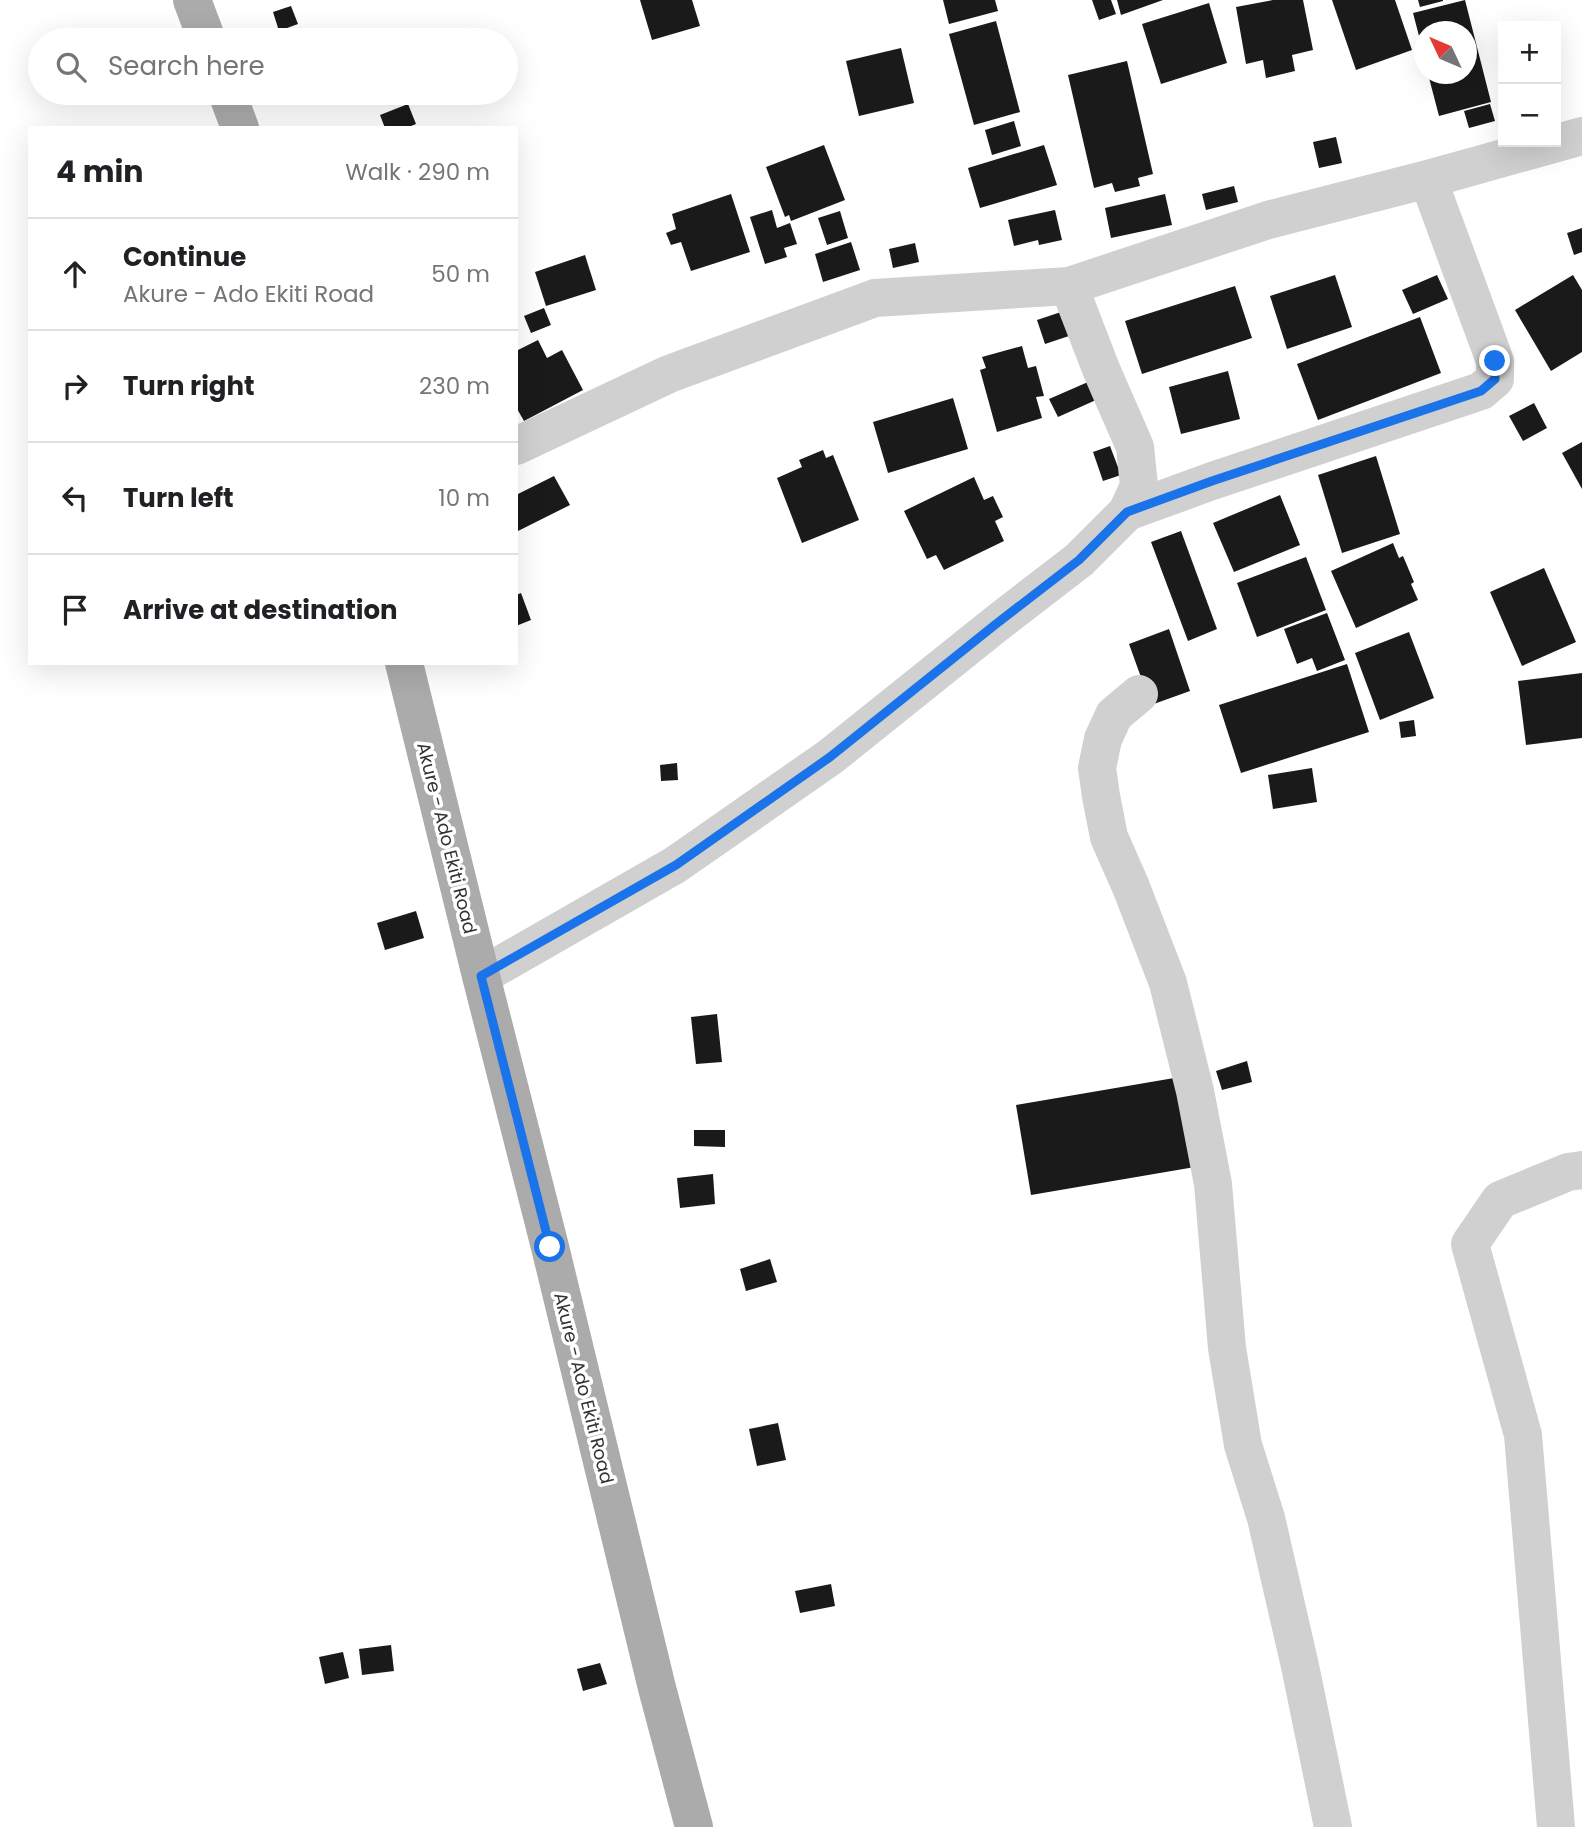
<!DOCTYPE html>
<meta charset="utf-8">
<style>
:root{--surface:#fff;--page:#f2f2f2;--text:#202124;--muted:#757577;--line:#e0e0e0}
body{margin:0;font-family:Poppins,sans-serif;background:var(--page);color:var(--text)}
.controls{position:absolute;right:21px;top:21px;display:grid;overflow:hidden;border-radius:0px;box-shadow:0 7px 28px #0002}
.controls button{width:63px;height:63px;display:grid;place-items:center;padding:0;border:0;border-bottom:2px solid var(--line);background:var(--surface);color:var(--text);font:35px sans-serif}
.compass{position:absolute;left:1414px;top:21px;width:63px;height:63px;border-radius:50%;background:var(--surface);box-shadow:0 7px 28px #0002;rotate:314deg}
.stop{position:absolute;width:21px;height:21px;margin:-16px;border:5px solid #1a73e8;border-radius:50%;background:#fff}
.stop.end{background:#1a73e8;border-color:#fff;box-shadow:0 2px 7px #0008}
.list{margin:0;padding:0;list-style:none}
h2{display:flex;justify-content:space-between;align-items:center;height:91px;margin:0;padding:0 28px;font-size:30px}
h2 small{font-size:23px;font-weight:400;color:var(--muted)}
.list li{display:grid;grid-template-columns:46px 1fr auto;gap:21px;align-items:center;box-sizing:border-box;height:112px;padding:0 28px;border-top:2px solid var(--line)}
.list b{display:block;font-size:26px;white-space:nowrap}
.list p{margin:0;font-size:23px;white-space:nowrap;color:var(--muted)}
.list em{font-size:23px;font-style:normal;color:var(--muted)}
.icon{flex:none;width:38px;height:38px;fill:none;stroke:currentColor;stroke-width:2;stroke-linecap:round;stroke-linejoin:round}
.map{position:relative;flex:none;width:1582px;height:1827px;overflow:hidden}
.search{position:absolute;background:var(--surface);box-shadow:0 7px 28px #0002;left:28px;top:28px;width:490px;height:77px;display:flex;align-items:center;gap:18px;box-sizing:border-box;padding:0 24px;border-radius:38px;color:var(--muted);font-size:26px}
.panel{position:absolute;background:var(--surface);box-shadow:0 7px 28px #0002;left:28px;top:126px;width:490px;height:539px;border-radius:0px}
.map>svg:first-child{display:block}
</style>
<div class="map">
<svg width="1582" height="1827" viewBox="0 0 1582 1827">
<rect width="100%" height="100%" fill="#fff"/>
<g fill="#1a1a1a">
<path d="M640,0H692L700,26L652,40Z"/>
<path d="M943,0H995L998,11L949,24Z"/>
<path d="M1092,0H1111L1116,14L1099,20Z"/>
<path d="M1117,0H1163L1121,15Z"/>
<path d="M1273,0H1303L1313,50L1292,55L1295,71L1266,78L1263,60L1246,64L1236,7Z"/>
<path d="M1332,0H1395L1412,50L1356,70Z"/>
<path d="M1418,0H1443V1L1420,7Z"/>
<path d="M1465,0L1491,102L1439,116L1428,74H1466V32H1424V55L1413,13Z"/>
<path d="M1209,3L1227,63L1161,84L1142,24Z"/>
<path d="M291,6L298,24L279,31L273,12Z"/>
<path d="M996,21L1020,112L974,125L949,34Z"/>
<path d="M901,48L914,103L859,116L846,61Z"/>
<path d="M1127,61L1153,174L1138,178L1140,186L1115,192L1112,183L1094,188L1068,75Z"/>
<path d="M408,104L416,124L406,128H385L380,115Z"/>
<path d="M1490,104L1495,121L1469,128L1464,111Z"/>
<path d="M1014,121L1021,146L992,155L985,130Z"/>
<path d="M1336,137L1342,163L1319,168L1313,142Z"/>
<path d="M824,145L845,200L791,221L789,215L785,217L766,167Z"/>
<path d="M1044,145L1057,185L980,208L968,168Z"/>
<path d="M1234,186L1238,202L1206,210L1202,194Z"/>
<path d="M731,194L750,252L691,271L681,242L671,245L666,233L676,229L672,214Z"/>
<path d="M1165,194L1172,225L1111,238L1105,208Z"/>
<path d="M772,210L777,228L790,223L797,244L784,248L787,257L765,264L750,217Z"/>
<path d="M1055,210L1062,240L1039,245L1038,240L1014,246L1008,220Z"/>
<path d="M840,211L848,238L827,245L818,218Z"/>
<path d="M1582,228V252L1574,255L1567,233Z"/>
<path d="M851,242L860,270L823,282L815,254Z"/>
<path d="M915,243L919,262L893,268L889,249Z"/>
<path d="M585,255L596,290L546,306L535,272Z"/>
<path d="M1335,275L1352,327L1287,349L1270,296Z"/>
<path d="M1437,275L1448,299L1413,314L1402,290Z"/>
<path d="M1573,275L1582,290V352L1551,371L1515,310Z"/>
<path d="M1235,286L1252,338L1142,374L1125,321Z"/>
<path d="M544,308L551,325L531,333L524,316Z"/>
<path d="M1061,312L1069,336L1045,344L1037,320Z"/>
<path d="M1420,317L1441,373L1318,420L1297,364Z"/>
<path d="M538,340L547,358L562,350L583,390L524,421L516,407V351Z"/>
<path d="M1022,346L1028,368L1036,366L1044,396L1036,397L1042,418L997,432L980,370L986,368L982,357Z"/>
<path d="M1228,371L1240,419L1181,434L1169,387Z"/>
<path d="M1088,382L1096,400L1058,417L1049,399Z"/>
<path d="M953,398L968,449L888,473L873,422Z"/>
<path d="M1534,403L1547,428L1523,441L1509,416Z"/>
<path d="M1582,442V489L1562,453Z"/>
<path d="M1110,446L1121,475L1103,481L1093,452Z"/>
<path d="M823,450L826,458L833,455L859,520L802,543L777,478L802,467L799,460Z"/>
<path d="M1376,456L1400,534L1342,553L1318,475Z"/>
<path d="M554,476L570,505L516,532V495Z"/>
<path d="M974,477L984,500L993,496L1003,517L995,521L1004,541L944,570L936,555L927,559L904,511Z"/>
<path d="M1280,495L1300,545L1234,572L1213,523Z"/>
<path d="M1181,531L1217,629L1188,641L1151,542Z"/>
<path d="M1393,543L1399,558L1403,556L1414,582L1411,584L1418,600L1356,628L1331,571Z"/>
<path d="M1306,557L1326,610L1257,637L1237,583Z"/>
<path d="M1544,568L1576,642L1522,666L1490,592Z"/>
<path d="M521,593L531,620L516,626V595Z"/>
<path d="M1327,613L1345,660L1317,671L1312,658L1297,664L1284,629Z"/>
<path d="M1169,629L1190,691L1151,705L1129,644Z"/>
<path d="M1409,632L1434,698L1380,720L1355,653Z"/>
<path d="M1347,664L1369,732L1241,773L1219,705Z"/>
<path d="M1582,673V738L1526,745L1518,681Z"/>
<path d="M1414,720L1416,736L1401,738L1399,722Z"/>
<path d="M677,763L678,780L661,781L660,765Z"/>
<path d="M1312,768L1317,802L1273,809L1268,775Z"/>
<path d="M416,911L424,938L385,950L377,923Z"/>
<path d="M717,1014L722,1062L696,1064L691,1017Z"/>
<path d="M1247,1061L1252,1082L1222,1090L1216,1071Z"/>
<path d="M1180,1077L1195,1167L1031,1195L1016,1105Z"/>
<path d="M694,1130H725V1147L694,1146Z"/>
<path d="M713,1174L715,1204L680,1208L677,1178Z"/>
<path d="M770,1259L777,1282L746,1291L740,1269Z"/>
<path d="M778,1423L786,1460L757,1466L749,1429Z"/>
<path d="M831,1584L835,1606L800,1613L795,1591Z"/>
<path d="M391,1645L394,1671L362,1675L359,1649Z"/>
<path d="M343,1652L349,1678L325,1684L319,1657Z"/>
<path d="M600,1663L607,1684L583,1691L577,1669Z"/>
</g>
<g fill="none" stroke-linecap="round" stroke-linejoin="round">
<g stroke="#d0d0d0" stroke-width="38">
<path d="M516,446L669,374L875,298L1069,286L1268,220L1428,179L1582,136"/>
<path d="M1127,512L1212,481L1481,391L1495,379V361L1428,179"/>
<path d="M1139,694L1114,715L1103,739L1097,768L1101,796L1109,837L1131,887L1168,983L1195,1091L1213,1184L1227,1348L1243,1445L1266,1518L1300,1666L1333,1827"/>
<path d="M481,976L675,865L830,757L996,624L1079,560L1127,512L1139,486L1135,447L1101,369L1069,286"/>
<path d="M1556,1827L1523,1435L1470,1244L1500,1200L1568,1172L1582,1170"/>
</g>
<g stroke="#ababab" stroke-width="38">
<path d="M192,0L207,40"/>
<path d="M227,93L240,128"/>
<path d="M404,663L481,976L550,1247L657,1688L694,1827"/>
</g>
</g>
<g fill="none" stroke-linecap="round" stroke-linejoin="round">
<path stroke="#1a73e8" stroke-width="9" d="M550,1247L481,976L676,865L830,757L996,624L1079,560L1127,512L1212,481L1481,391L1495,379V361"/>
</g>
<g text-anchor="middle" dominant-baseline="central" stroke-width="7" stroke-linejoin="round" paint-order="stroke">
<g font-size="18" fill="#333" stroke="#fff">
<text transform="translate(447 838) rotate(76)">Akure - Ado Ekiti Road</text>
<text transform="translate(584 1388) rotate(76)">Akure - Ado Ekiti Road</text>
</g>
</g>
</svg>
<div class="controls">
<button>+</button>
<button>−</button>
</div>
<svg class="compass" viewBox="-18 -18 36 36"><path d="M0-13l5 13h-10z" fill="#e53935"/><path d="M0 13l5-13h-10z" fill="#757577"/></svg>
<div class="stop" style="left:550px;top:1247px"></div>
<div class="stop end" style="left:1495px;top:361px"></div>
<div class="search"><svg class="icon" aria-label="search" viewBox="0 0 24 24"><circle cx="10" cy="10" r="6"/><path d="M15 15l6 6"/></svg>Search here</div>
<section class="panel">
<h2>4 min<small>Walk · 290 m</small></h2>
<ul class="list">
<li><svg class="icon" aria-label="ahead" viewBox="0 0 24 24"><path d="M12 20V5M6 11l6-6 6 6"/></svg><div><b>Continue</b><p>Akure - Ado Ekiti Road</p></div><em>50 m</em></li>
<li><svg class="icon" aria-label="right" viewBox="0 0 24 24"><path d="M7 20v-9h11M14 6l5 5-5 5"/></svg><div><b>Turn right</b></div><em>230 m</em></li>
<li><svg class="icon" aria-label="left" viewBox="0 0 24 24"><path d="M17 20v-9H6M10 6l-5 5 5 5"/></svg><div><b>Turn left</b></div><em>10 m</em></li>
<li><svg class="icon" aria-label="arrive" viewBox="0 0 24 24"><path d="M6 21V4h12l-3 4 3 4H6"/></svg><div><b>Arrive at destination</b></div></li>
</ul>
</section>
</div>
